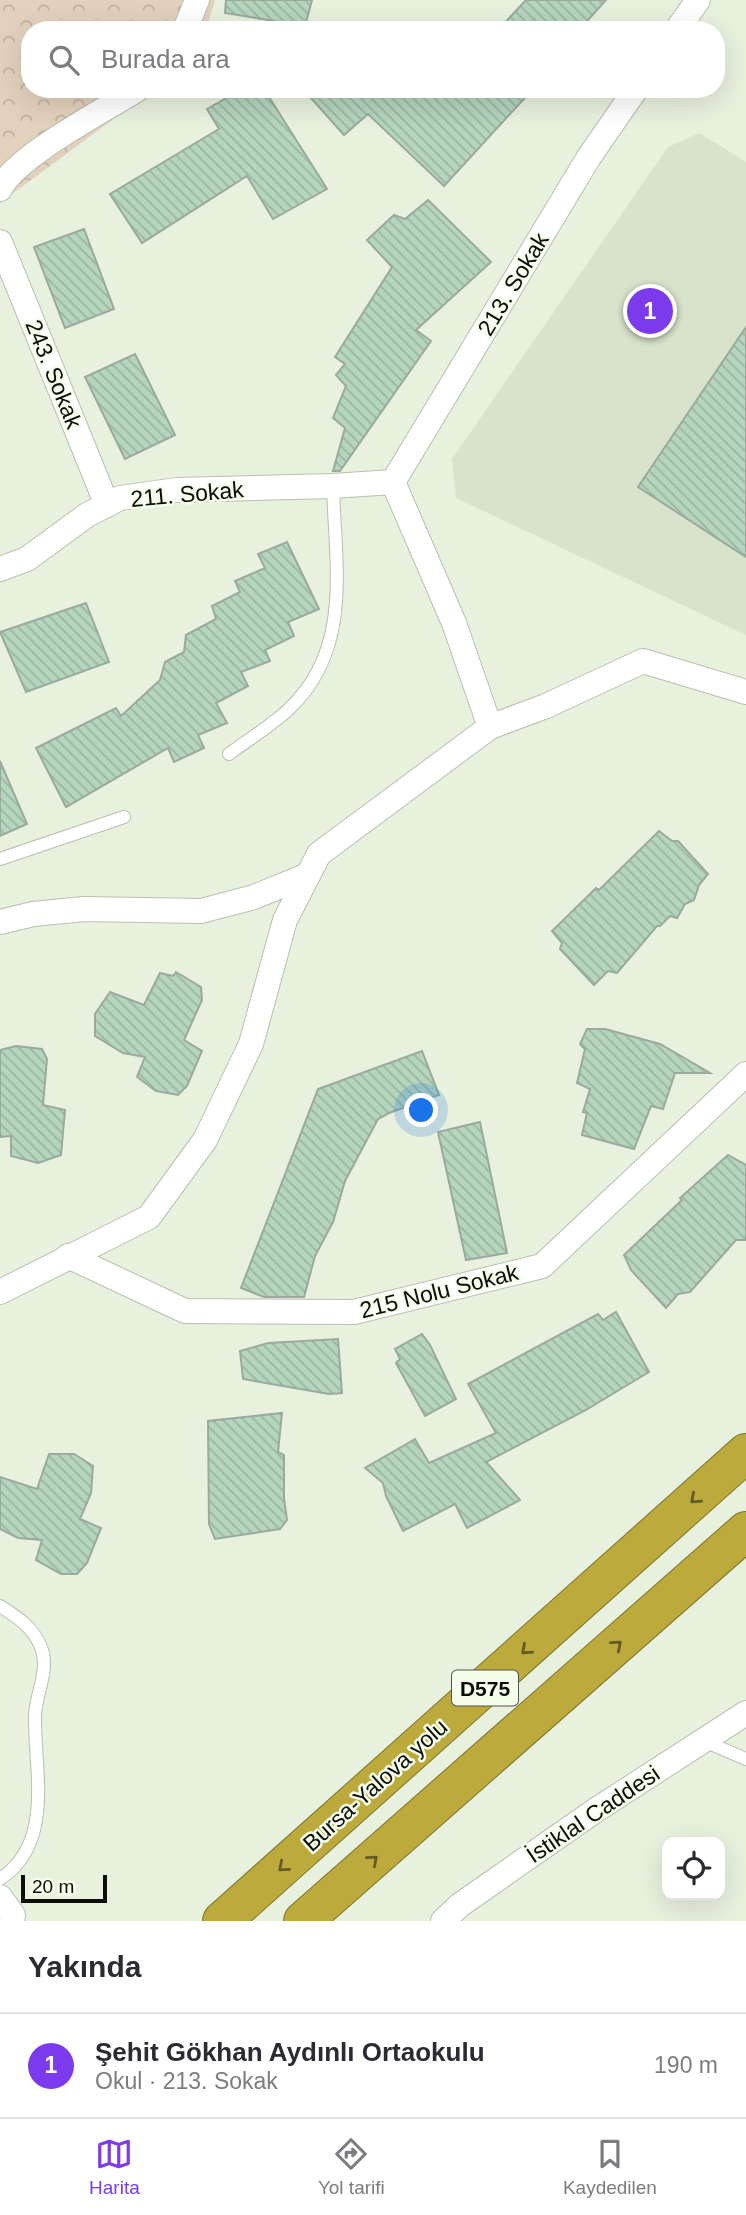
<!DOCTYPE html>
<html lang="tr">
<meta charset="utf-8">
<style>
:root{--surface:#fff;--page:#f7f7f7;--text:#2b2b33;--muted:#7c7c81;--line:#e1e1e2;--accent:#7c3aed}
body{margin:0;font-family:Arial,sans-serif;background:var(--page);color:var(--text)}
.controls{position:absolute;right:21px;bottom:21px;display:grid;overflow:hidden;border-radius:14px;box-shadow:0 7px 28px #0002}
.controls button{width:63px;height:63px;display:grid;place-items:center;padding:0;border:0;border-bottom:2px solid var(--line);background:var(--surface);color:var(--text);font:35px sans-serif}
.scale{position:absolute;left:21px;bottom:18px;width:86px;box-sizing:border-box;padding-left:7px;border:4px solid #0b0d08;border-top:0;font-size:19px;line-height:24px;white-space:nowrap;color:#0b0d08;-webkit-text-stroke:5px #f5fdeb;paint-order:stroke}
.you{position:absolute;left:422px;top:1111px;width:24px;height:24px;margin:-18px;border:5px solid #fff;border-radius:50%;background:#1a73e8;box-shadow:0 0 0 10px #1a73e833}
.badge{display:grid;place-items:center;width:46px;height:46px;border-radius:50%;background:var(--accent);color:#fff;font-size:23px;font-weight:700}
.pin{position:absolute;translate:-50% -50%;border:4px solid #fff;box-shadow:0 2px 7px #0006}
.list{margin:0;padding:0;list-style:none}
h2{display:flex;justify-content:space-between;align-items:center;height:91px;margin:0;padding:0 28px;font-size:30px}
h2 small{font-size:23px;font-weight:400;color:var(--muted)}
.list li{display:grid;grid-template-columns:46px 1fr auto;gap:21px;align-items:center;box-sizing:border-box;height:105px;padding:0 28px;border-top:2px solid var(--line)}
.list b{display:block;font-size:26px;white-space:nowrap}
.list p{margin:0;font-size:23px;white-space:nowrap;color:var(--muted)}
.list em{font-size:23px;font-style:normal;color:var(--muted)}
.icon{flex:none;width:38px;height:38px;fill:none;stroke:currentColor;stroke-width:2;stroke-linecap:round;stroke-linejoin:round}
.map{position:relative;flex:none;width:746px;height:1921px;overflow:hidden}
.search{position:absolute;background:var(--surface);box-shadow:0 7px 28px #0002;left:21px;right:21px;top:21px;height:77px;display:flex;align-items:center;gap:18px;box-sizing:border-box;padding:0 24px;border-radius:28px;color:var(--muted);font-size:26px}
.sheet{height:196px;background:var(--surface)}
nav{display:flex;justify-content:space-around;align-items:center;box-sizing:border-box;height:98px;border-top:2px solid var(--line);background:var(--surface);font-size:19px;color:var(--muted)}
nav a{display:grid;justify-items:center;gap:4px}
nav .on{color:var(--accent)}
.map>svg:first-child{display:block}
</style>
<div class="map">
<svg width="746" height="1921" viewBox="0 0 746 1921">
<defs>
<pattern id="forest-crowns" width="20" height="18" patternUnits="userSpaceOnUse" patternTransform="scale(1.75)"><rect width="20" height="18" fill="#e2d1bd"/><path d="M2 6a3 3 0 1 1 6 0M12 15a3 3 0 1 1 6 0" fill="none" stroke="#c1b2a1"/></pattern>
<pattern id="building-back-hatch" width="6" height="6" patternUnits="userSpaceOnUse" patternTransform="scale(1.75)"><rect width="6" height="6" fill="#b5d5bd"/><path d="M-1 5l2 2M0 0l6 6M5-1l2 2" fill="none" stroke="#9ab6a1"/></pattern>
</defs>
<rect width="100%" height="100%" fill="#e8f0de"/>
<path fill="#d8e3cb" d="M699,133L746,162V635L456,498L452,459L668,147Z"/>
<path fill="url(#forest-crowns)" d="M0,0H215L206,30H30V89H154L0,203Z"/>
<g fill="url(#building-back-hatch)" stroke="#9aaa9e" stroke-width="2">
<path d="M226,0H312L305,26L225,13Z"/>
<path d="M526,0H606L579,30H498Z"/>
<path d="M242,89H264L327,189L273,219L247,176L142,243L110,194L219,129L207,109Z"/>
<path d="M303,89H533L444,186L368,114L344,135Z"/>
<path d="M428,200L491,262L416,330L431,341L340,471H333L345,428L333,418L346,386L336,375L345,364L335,357L392,267L367,240L394,215L405,219Z"/>
<path d="M84,229L114,309L65,328L34,247Z"/>
<path d="M746,327V557L638,487Z"/>
<path d="M135,354L175,435L125,459L85,377Z"/>
<path d="M287,542L319,609L288,622L294,636L265,650L270,661L241,672L248,686L216,703L227,723L198,735L204,748L174,762L168,748L66,807L36,748L116,708L121,716L160,680L165,662L184,652L186,635L216,619L212,606L240,592L235,581L265,568L258,554Z"/>
<path d="M86,603L109,662L26,692L0,632Z"/>
<path d="M0,761L27,824L0,836Z"/>
<path d="M659,831L672,841H678L708,874L699,885L694,900L685,904L677,918L670,916L660,926H657L617,973L608,971L594,985L560,949L562,943L552,931L596,888L599,890Z"/>
<path d="M176,972L201,987L202,1000L184,1040L202,1051L187,1086L178,1095L156,1091L137,1077L145,1057L123,1053L95,1036V1014L110,992L144,1005L160,973L173,976Z"/>
<path d="M587,1029H605L660,1044L710,1073H675L663,1109L651,1106L634,1149L582,1135L587,1113L583,1112L590,1089L577,1083L585,1049L580,1044Z"/>
<path d="M16,1046L42,1049L47,1059L43,1105L65,1110L61,1155L38,1163L11,1156V1136L0,1137V1050Z"/>
<path d="M422,1051L439,1095L389,1113L378,1119L345,1181L333,1222L315,1256L304,1297H264L241,1288L318,1089Z"/>
<path d="M480,1122L507,1253L466,1260L438,1132Z"/>
<path d="M728,1155L746,1165V1240H736L690,1292L678,1294L666,1308L631,1270L624,1255L682,1200L680,1198Z"/>
<path d="M616,1312L649,1372L586,1410L486,1462L520,1500L467,1528L455,1504L403,1531L386,1496L383,1483L365,1468L415,1439L429,1463L496,1433L468,1384L598,1314L603,1320Z"/>
<path d="M422,1334L430,1345L456,1399L425,1416L396,1363L400,1359L395,1349Z"/>
<path d="M338,1339L342,1393L329,1394L243,1379L240,1351L268,1343Z"/>
<path d="M282,1413L278,1452L284,1455V1498L287,1520L280,1529L215,1539L209,1524L208,1421Z"/>
<path d="M49,1454H74L93,1466L91,1493L80,1519L101,1528L87,1563L77,1574H61L36,1560L42,1540L18,1538L0,1529V1477L37,1489Z"/>
</g>
<g fill="none" stroke-linecap="round" stroke-linejoin="round">
<defs>
<g id="lane">
<path d="M229,754C249,739 271,726 289,709C353,649 335,565 333,486"/>
<path d="M0,859L124,817"/>
<path d="M0,1606C17,1617 33,1627 41,1647C50,1669 36,1693 35,1715C34,1770 55,1843 0,1879"/>
<path d="M704,1741L746,1759"/>
</g>
<g id="street">
<path d="M185,30L197,0"/>
<path d="M677,30L698,0"/>
<path d="M0,189C14,157 105,110 138,89"/>
<path d="M0,242L107,505"/>
<path d="M393,482L589,157L636,89"/>
<path d="M0,569L27,559L87,515L120,498L177,490L333,486L393,482"/>
<path d="M490,727L546,706L643,661L746,692"/>
<path d="M0,922L33,914L84,909L201,911L254,897L308,875"/>
<path d="M68,1256L185,1311L354,1312L542,1266L746,1074"/>
<path d="M0,1292L149,1217L205,1140L251,1044L285,920L319,854L490,727L454,623L393,482"/>
<path d="M0,1897L13,1915L12,1921"/>
<path d="M443,1921L460,1905L596,1810L746,1713"/>
</g>
<g id="highway">
<path d="M222,1921L746,1453"/>
<path d="M303,1921L746,1531"/>
</g>
</defs>
<use href="#lane" stroke="#b8c0af" stroke-width="14"/>
<use href="#street" stroke="#b8c0af" stroke-width="26"/>
<use href="#highway" stroke="#7e742a" stroke-width="40"/>
<use href="#lane" stroke="#fff" stroke-width="12"/>
<use href="#street" stroke="#fff" stroke-width="24"/>
<use href="#highway" stroke="#bcab3c" stroke-width="38"/>
</g>
<defs><path id="oneway-chevron" d="M-2-3.5L2.5 0L-2 3.5" fill="none" stroke-width="1.6" stroke-linecap="round" stroke-linejoin="round" transform="scale(1.75)"/></defs>
<g stroke="#645c22">
<use href="#oneway-chevron" transform="translate(695 1499) rotate(138)"/>
<use href="#oneway-chevron" transform="translate(617 1645) rotate(-41)"/>
<use href="#oneway-chevron" transform="translate(526 1650) rotate(138)"/>
<use href="#oneway-chevron" transform="translate(373 1860) rotate(-41)"/>
<use href="#oneway-chevron" transform="translate(283 1867) rotate(139)"/>
</g>
<g text-anchor="middle" dominant-baseline="central" stroke-width="5" stroke-linejoin="round" paint-order="stroke">
<rect fill="#f5fdeb" stroke="#51554c" stroke-width="2" x="452" y="1670.5" width="66" height="35" rx="5"/>
<g font-size="21" font-weight="bold" fill="#0b0d08">
<text x="485" y="1688">D575</text>
</g>
<g font-size="23" fill="#0b0d08" stroke="#f5fdeb">
<text transform="translate(513 284) rotate(-59)">213. Sokak</text>
<text transform="translate(54 374) rotate(68)">243. Sokak</text>
<text transform="translate(187 494) rotate(-5)">211. Sokak</text>
<text transform="translate(439 1291) rotate(-14)">215 Nolu Sokak</text>
<text transform="translate(375 1785) rotate(-42)">Bursa-Yalova yolu</text>
<text transform="translate(593 1814) rotate(-34)">İstiklal Caddesi</text>
</g>
</g>
</svg>
<div class="controls">
<button><svg class="icon" aria-label="locate" viewBox="0 0 24 24"><circle cx="12" cy="12" r="6"/><path d="M12 2v4M12 18v4M2 12h4M18 12h4"/></svg></button>
</div>
<div class="scale">20 m</div>
<div class="you"></div>
<div class="pin badge" style="left:650px;top:311px">1</div>
<div class="search"><svg class="icon" aria-label="search" viewBox="0 0 24 24"><circle cx="10" cy="10" r="6"/><path d="M15 15l6 6"/></svg>Burada ara</div>
</div>
<section class="sheet">
<h2>Yakında<small></small></h2>
<ul class="list">
<li><span class="badge">1</span><div><b>Şehit Gökhan Aydınlı Ortaokulu</b><p>Okul · 213. Sokak</p></div><em>190 m</em></li>
</ul>
</section>
<nav>
<a class="on"><svg class="icon" aria-label="map" viewBox="0 0 24 24"><path d="M3 6l6-2 6 2 6-2v14l-6 2-6-2-6 2zM9 4v14M15 6v14"/></svg>Harita</a>
<a><svg class="icon" aria-label="directions" viewBox="0 0 24 24"><path d="M12 3l9 9-9 9-9-9zM9 14v-3h6M13 9l2 2-2 2"/></svg>Yol tarifi</a>
<a><svg class="icon" aria-label="saved" viewBox="0 0 24 24"><path d="M7 4h10v16l-5-4-5 4z"/></svg>Kaydedilen</a>
</nav>
